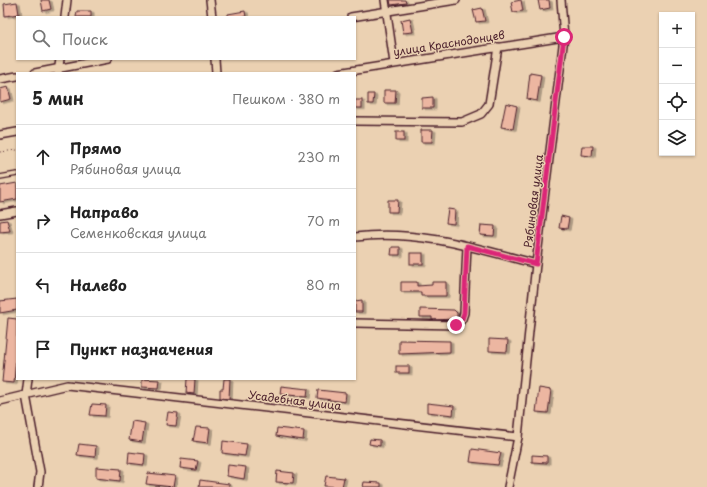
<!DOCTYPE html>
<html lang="ru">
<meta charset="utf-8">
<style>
:root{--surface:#fff;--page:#f6f6f6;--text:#222;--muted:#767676;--line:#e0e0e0}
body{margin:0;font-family:"Playpen Sans",sans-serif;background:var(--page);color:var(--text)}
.controls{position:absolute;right:12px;top:12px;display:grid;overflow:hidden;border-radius:0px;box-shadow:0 1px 3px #0004}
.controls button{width:36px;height:36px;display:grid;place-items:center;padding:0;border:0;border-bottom:1px solid var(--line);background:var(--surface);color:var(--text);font:20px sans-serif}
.stop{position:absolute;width:12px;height:12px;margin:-9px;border:3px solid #db2777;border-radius:50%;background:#fff}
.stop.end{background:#db2777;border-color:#fff;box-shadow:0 1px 4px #0008}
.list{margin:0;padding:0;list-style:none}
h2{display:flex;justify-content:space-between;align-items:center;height:52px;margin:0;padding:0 16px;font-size:17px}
h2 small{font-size:13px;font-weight:400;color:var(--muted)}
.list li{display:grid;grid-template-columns:26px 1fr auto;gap:12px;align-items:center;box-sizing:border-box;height:64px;padding:0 16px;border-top:1px solid var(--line)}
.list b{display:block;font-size:15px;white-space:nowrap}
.list p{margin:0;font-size:13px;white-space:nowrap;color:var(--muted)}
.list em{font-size:13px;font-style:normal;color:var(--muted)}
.icon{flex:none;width:22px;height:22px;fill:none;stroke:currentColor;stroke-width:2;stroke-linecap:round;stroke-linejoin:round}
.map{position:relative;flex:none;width:707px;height:487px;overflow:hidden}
.search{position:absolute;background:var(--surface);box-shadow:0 1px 3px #0004;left:16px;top:16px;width:340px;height:44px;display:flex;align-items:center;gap:10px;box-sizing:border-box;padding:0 14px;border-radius:0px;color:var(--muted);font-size:15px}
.panel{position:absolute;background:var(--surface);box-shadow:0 1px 3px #0004;left:16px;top:72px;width:340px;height:308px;border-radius:0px}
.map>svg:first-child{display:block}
</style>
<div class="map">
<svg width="707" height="487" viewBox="0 0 707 487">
<defs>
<filter id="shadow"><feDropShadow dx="3" dy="1.5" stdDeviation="0" flood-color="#0004"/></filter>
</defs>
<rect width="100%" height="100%" fill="#ebd1b2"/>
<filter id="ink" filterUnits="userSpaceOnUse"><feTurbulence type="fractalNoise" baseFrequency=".025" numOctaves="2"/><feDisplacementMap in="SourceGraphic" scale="8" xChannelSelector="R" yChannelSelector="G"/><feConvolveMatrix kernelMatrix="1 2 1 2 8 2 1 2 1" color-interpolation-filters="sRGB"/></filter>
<g filter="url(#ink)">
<g fill="#ecb6a1" stroke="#4a1f2b" filter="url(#shadow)">
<path d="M41,0H49L51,9L43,11Z"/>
<path d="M390,0H405L406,3L391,5Z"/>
<path d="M521,0L523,11L513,12L511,2Z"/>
<path d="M538,0H549L550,8L540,10Z"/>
<path d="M17,2L19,14L5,16L4,4Z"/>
<path d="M482,8L485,21L476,22L473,10Z"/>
<path d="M77,11H91V17H76Z"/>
<path d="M245,11L246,17H228V14Z"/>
<path d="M410,18L413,32L403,33L401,20Z"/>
<path d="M530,73L541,75L537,101L527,99Z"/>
<path d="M8,87L11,99L0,102V89Z"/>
<path d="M384,90H396L395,103H384Z"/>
<path d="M368,94H374L373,104H368Z"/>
<path d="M433,97V108H422V98Z"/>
<rect x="355" y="100" width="7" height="8"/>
<path d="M506,103L517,106L513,129L501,127Z"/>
<path d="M421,130H433L432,142H421Z"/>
<rect x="396" y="132" width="8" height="9"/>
<path d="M582,146H593L592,156L581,155Z"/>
<path d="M17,183V199L0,202V186Z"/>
<path d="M388,200H398L397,212H388Z"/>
<path d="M448,209L455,210L454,224L446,223Z"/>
<path d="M561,216L569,218L567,229L559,228Z"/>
<path d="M7,220L10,231L0,232V221Z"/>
<path d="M481,225L495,226L494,236L480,235Z"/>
<path d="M392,247H400V255H391Z"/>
<rect x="410" y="253" width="13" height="11"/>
<path d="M401,282H417V286L432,285V282H446V296H421V292H401Z"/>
<path d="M17,299V310L0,313V301Z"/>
<path d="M362,300V312H355V301Z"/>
<path d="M420,309L454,310L457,313V318L455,319L432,320V317H420Z"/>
<path d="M8,318L17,319V346L14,383L2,382Z"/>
<path d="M489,339L508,340L507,352L489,351Z"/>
<path d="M399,340L450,341V352L399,354Z"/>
<rect x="396" y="366" width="13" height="7"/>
<path d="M142,379L160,380L159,388L142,387Z"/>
<path d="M187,379H195L194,394L186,393Z"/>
<path d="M224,379H230L229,399L220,398V389H223Z"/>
<path d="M281,386L308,389L307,397L280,394Z"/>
<path d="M539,388L551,390L548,413L536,412Z"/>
<path d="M318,390L346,393L345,402L317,398Z"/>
<path d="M427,403L454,406L453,415L427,412Z"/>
<path d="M92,404L106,405L105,416L90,415Z"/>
<path d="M168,412L178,413L176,426L166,425Z"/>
<path d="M132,421L145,423L142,442L129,440Z"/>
<path d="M196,427L210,428L208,443L193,441Z"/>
<path d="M277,428L304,431L303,440L276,436Z"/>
<path d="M370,439L380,440V446L369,444Z"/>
<path d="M223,441L247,444L245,456L222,453Z"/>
<path d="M79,444L96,446L95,457L77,455Z"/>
<path d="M472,449L501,453L498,465L470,462Z"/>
<path d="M129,452L145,454L144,465L128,463Z"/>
<path d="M532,455L547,456V463L532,462Z"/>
<path d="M181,459L198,461L196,470L180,468Z"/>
<path d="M228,465L246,467L244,479L227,476Z"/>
<path d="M96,467L121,469L120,481L96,478Z"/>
<path d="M277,471L294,473L293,483L276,482Z"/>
<path d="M148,473L175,476L173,487L146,484Z"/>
<path d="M326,476L344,478L342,487L324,486Z"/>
<path d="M200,480L229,484V487H199Z"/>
<path d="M364,482L381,483V487H363Z"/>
</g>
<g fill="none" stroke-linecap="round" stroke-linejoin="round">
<defs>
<path id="lane" d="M0,177L17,174"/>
<g id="street">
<path d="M210,0L212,17"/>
<path d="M385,0L394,63"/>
<path d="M65,17L67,0"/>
<path d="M351,17L456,0"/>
<path d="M215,59L216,73"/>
<path d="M35,73L108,59"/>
<path d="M58,73L60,59"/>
<path d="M338,73L564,37"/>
<path d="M0,79L17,76"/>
<path d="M355,121L462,122L481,114L489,104L498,47"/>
<path d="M0,135L17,132"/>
<path d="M0,214L17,211"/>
<path d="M355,237C417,229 477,248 536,264"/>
<path d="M355,323L457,325L462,319L464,313L467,246"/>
<path d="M28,379L26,395L40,472L38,487"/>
<path d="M0,401L67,385L518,437"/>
<path d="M508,487L518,437L536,264L564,37L561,0"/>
</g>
</defs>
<use href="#lane" stroke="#4a1f2b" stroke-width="6"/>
<use href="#street" stroke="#4a1f2b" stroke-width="10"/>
<path stroke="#4a1f2b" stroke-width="1" stroke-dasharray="1 3" stroke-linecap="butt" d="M0,152L17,150"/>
<use href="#lane" stroke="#ebd1b2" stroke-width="3.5"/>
<use href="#street" stroke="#ebd1b2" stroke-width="7"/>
</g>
</g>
<g fill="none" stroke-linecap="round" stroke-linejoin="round" filter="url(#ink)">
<path stroke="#db2777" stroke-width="5" d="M456,325L462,319L464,313L467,246L536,264L564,37"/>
</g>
<g text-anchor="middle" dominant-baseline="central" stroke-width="3" stroke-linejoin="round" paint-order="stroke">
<g font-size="11" fill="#4a1f2b" stroke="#ebd1b2">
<text transform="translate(449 43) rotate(-9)">улица Краснодонцев</text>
<text transform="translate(533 201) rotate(-83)">Рябиновая улица</text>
<text transform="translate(295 400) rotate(7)">Усадебная улица</text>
</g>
</g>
</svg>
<div class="controls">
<button>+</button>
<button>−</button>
<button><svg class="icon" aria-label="locate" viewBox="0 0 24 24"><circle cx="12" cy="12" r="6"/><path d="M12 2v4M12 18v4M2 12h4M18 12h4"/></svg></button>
<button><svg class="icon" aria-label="layers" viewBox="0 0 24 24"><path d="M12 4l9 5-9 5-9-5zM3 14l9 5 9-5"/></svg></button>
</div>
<div class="stop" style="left:564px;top:37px"></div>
<div class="stop end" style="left:456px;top:325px"></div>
<div class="search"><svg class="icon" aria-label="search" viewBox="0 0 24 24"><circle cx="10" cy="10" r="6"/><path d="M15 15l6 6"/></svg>Поиск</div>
<section class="panel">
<h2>5 мин<small>Пешком · 380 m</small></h2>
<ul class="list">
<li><svg class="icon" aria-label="ahead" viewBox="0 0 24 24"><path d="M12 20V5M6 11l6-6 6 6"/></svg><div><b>Прямо</b><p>Рябиновая улица</p></div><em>230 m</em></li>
<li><svg class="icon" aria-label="right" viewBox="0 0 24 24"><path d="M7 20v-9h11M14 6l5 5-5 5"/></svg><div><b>Направо</b><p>Семенковская улица</p></div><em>70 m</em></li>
<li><svg class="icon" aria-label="left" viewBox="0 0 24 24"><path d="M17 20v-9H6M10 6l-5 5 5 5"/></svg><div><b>Налево</b></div><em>80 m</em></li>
<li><svg class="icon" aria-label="arrive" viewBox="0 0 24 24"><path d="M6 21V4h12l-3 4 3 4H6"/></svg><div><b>Пункт назначения</b></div></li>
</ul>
</section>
</div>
